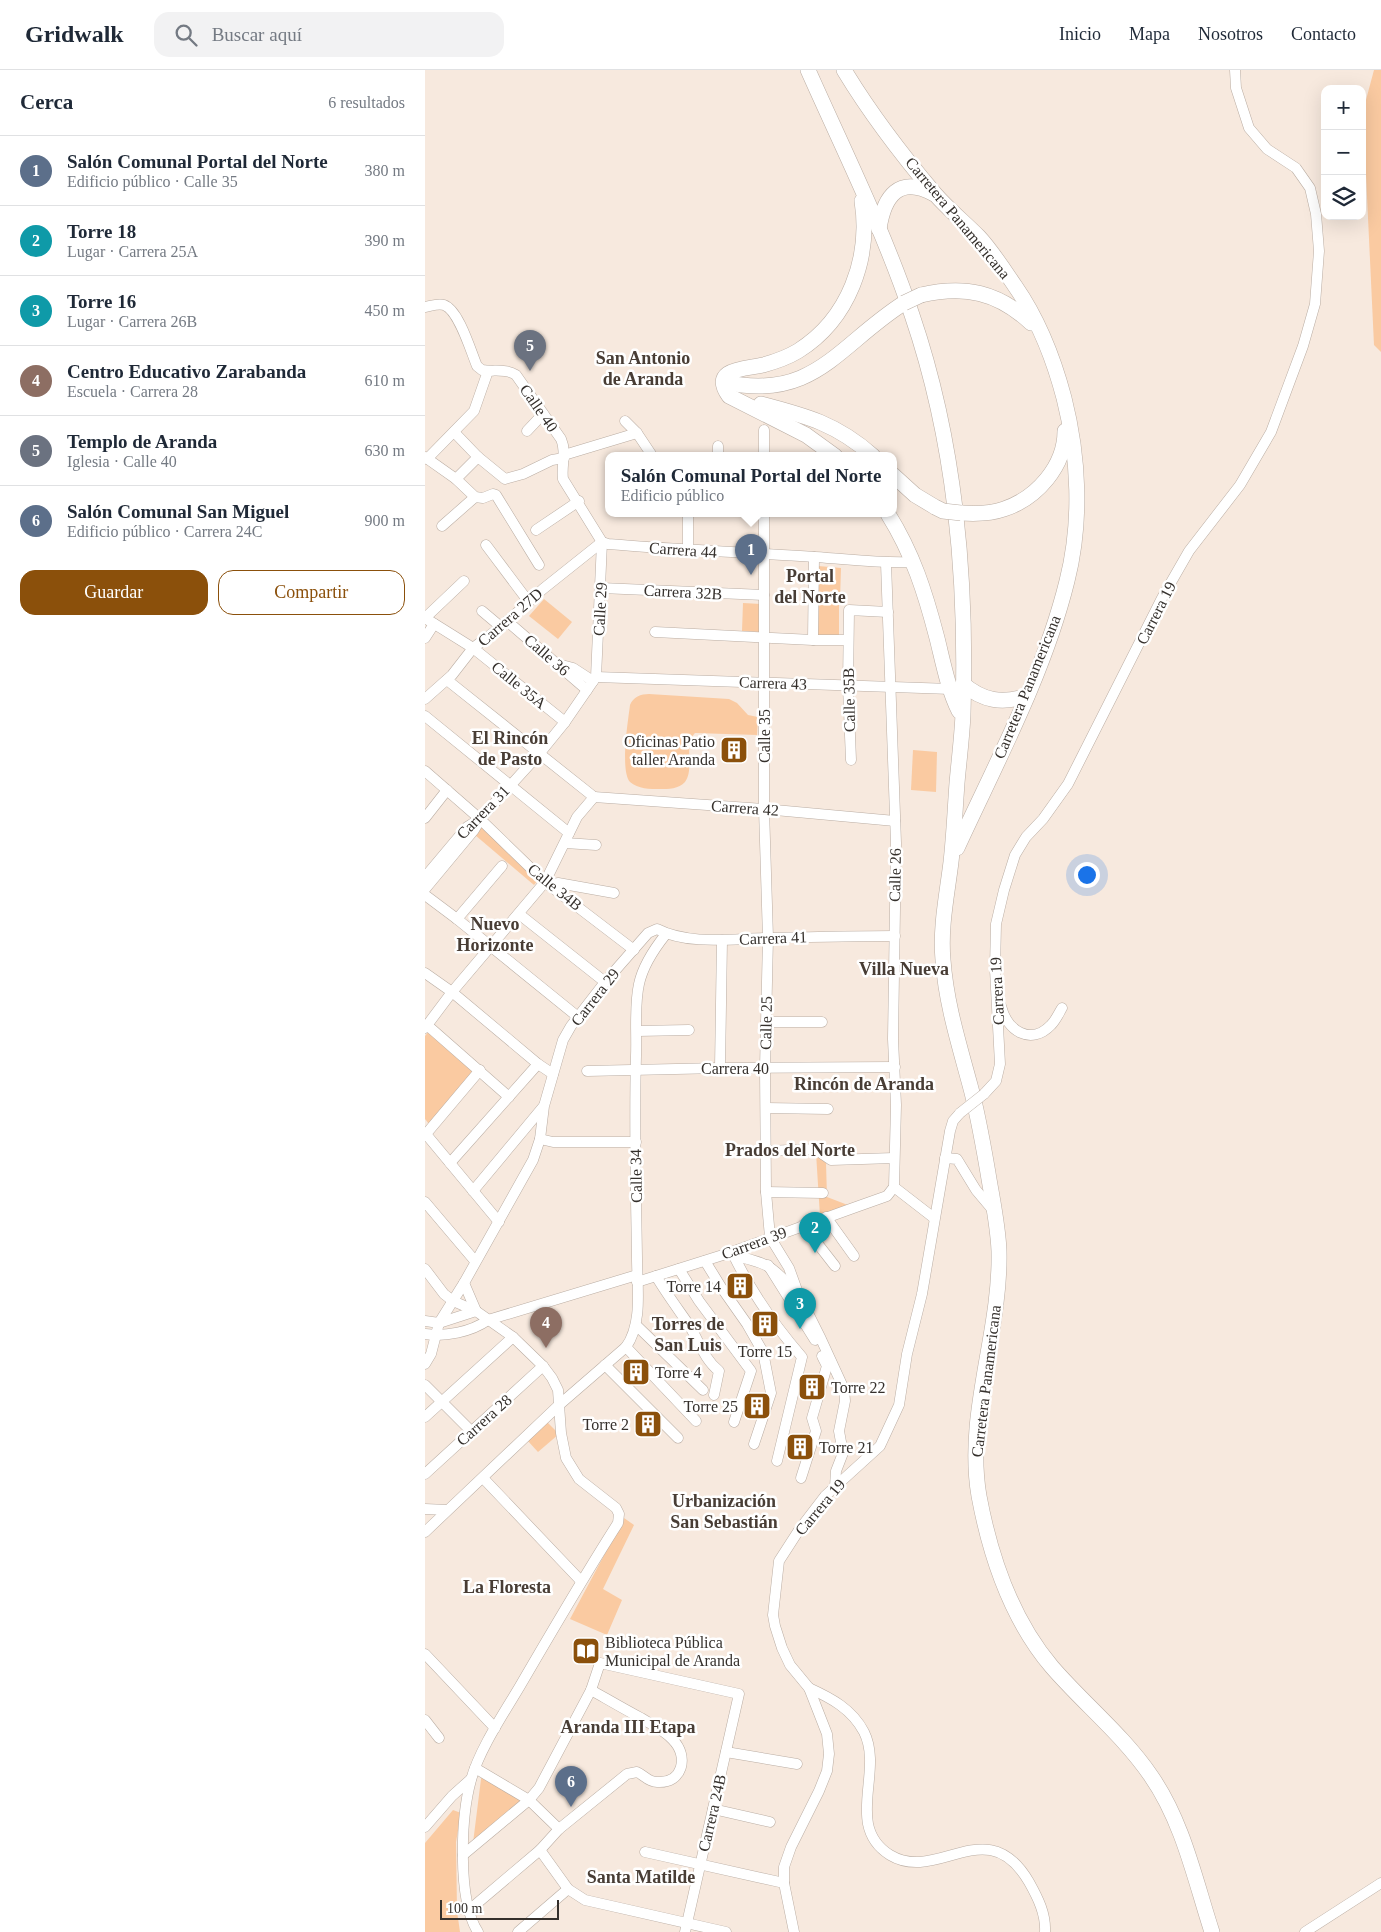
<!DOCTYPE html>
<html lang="es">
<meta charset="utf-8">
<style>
:root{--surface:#fff;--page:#f2f2f3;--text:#1f2937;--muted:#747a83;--line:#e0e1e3;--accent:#8b500b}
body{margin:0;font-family:"Times New Roman",serif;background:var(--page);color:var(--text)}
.controls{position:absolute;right:15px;top:15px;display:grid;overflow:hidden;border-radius:10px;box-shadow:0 5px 20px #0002}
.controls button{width:45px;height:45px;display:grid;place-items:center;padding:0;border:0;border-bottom:1px solid var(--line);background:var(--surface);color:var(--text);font:25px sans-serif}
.scale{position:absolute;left:15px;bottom:12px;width:119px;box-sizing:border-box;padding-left:5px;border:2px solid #35302c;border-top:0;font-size:14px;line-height:18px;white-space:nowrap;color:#35302c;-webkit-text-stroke:4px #fff;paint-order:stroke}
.you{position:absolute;left:661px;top:804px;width:18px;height:18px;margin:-12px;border:4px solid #fff;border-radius:50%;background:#1a73e8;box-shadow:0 0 0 8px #1a73e833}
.badge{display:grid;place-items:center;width:32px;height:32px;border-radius:50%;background:var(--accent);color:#fff;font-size:16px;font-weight:700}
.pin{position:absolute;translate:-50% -41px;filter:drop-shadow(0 1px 2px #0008)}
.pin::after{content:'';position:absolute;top:26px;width:18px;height:15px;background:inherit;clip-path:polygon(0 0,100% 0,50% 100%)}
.popup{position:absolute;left:180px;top:382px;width:292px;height:65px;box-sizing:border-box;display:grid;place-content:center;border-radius:10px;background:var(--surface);filter:drop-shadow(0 1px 4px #0005);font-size:16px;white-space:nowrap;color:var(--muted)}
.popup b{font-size:19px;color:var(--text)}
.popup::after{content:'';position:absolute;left:50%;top:100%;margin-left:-10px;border:10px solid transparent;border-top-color:var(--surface)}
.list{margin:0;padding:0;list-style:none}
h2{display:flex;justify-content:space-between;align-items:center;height:65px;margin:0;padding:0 20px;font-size:21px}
h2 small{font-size:16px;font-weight:400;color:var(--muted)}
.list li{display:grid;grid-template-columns:32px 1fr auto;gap:15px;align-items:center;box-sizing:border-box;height:70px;padding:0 20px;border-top:1px solid var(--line)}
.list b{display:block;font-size:19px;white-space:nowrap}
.list p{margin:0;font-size:16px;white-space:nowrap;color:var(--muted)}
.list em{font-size:16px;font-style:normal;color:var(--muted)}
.actions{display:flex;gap:10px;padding:15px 20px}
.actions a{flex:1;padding:11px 0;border:1px solid var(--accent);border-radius:15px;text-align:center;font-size:18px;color:var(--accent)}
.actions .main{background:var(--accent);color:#fff}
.icon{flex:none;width:28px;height:28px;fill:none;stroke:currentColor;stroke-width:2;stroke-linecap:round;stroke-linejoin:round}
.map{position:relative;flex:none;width:956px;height:1862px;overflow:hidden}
header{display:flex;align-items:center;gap:30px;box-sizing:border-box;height:70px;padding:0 25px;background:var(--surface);border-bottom:1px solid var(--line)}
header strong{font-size:24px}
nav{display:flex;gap:28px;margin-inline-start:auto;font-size:18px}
.search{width:350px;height:45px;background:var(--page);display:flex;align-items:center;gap:12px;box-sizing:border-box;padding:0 18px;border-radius:15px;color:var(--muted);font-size:19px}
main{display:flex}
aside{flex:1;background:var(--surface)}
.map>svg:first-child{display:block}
</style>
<header>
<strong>Gridwalk</strong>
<div class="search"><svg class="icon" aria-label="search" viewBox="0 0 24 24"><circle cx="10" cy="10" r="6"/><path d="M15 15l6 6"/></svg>Buscar aquí</div>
<nav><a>Inicio</a><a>Mapa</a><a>Nosotros</a><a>Contacto</a></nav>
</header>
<main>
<aside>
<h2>Cerca<small>6 resultados</small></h2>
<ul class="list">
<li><span class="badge" style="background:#5c6f8a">1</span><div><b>Salón Comunal Portal del Norte</b><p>Edificio público · Calle 35</p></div><em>380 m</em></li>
<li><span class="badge" style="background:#0f9aa8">2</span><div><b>Torre 18</b><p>Lugar · Carrera 25A</p></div><em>390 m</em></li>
<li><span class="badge" style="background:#0f9aa8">3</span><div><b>Torre 16</b><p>Lugar · Carrera 26B</p></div><em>450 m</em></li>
<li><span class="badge" style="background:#8d6e63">4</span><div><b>Centro Educativo Zarabanda</b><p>Escuela · Carrera 28</p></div><em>610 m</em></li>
<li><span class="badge" style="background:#6b7280">5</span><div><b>Templo de Aranda</b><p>Iglesia · Calle 40</p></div><em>630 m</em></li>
<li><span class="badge" style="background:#5c6f8a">6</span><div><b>Salón Comunal San Miguel</b><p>Edificio público · Carrera 24C</p></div><em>900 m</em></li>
</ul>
<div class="actions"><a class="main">Guardar</a><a>Compartir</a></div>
</aside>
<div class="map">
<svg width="956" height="1862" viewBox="0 0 956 1862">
<rect width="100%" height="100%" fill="#f7e9de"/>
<g fill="#facaa1">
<path d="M949,0H956V282L949,275L938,41Z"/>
<path d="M393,496L416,498L415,530L393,529Z"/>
<path d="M119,529L147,552L133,569L104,546Z"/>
<path d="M318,533L336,534V562L317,561Z"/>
<path d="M390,533L414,534V569H389Z"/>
<path d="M224,624L304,629L312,633L323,645L333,647L332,665L270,663C258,675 270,698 260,712C254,719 243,719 235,719C225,719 213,719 205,712C195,701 203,651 205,635C208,627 216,624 224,624Z"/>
<path d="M488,680L512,682L511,722L486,720Z"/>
<path d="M58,755L113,810L109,815L50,765Z"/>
<path d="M4,961L51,1000L4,1054L0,1049V966Z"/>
<path d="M391,1083L401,1093L402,1127L428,1137L395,1146Z"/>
<path d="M122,1352L134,1364L113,1382L102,1370Z"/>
<path d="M199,1448L209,1455L178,1519L197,1530L182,1565L145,1549Z"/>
<path d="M57,1701L107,1729L47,1781Z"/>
<path d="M28,1740L36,1743L31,1772L32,1841L35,1862H0V1773Z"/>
</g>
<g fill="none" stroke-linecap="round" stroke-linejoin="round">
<defs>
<g id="minor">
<path d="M0,237C6,236 13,233 19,235C34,240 46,282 52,296L57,300C69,302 80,298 91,305L136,369C142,383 136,395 138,409L177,472"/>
<path d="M200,351L212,363L226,384"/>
<path d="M339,360V386"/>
<path d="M102,361L118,344"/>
<path d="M29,362L53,387"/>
<path d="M139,385L212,363"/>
<path d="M293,386V376"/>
<path d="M0,387L31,409L50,427L58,428L68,424L71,425L114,495"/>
<path d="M2,389L49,341L63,301"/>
<path d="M31,409L53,387L80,409L98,404L127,390L139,388"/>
<path d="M339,444V739L343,868L340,998L341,1122L345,1167L364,1198L373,1223L396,1269L419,1319L420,1331L414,1361L418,1383L411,1401L410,1417"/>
<path d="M17,456L50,427"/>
<path d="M111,460L154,431"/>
<path d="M177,472L183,474C252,480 321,482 390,487C423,489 456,494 489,492"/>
<path d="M61,475L103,531"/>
<path d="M263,480V444"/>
<path d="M176,518L339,525"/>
<path d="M57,541L76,557"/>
<path d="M0,548L48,578L140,652"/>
<path d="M0,548L39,511"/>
<path d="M82,551L162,620"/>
<path d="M230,562L388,570H423"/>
<path d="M0,568L9,554"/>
<path d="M388,570L389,487"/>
<path d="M133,594L148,598L168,611"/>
<path d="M171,607L526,619"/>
<path d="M171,607L177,472"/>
<path d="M22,610L169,727"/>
<path d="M0,629L27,605L48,578L76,557L118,519L177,472"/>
<path d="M0,646L144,763"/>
<path d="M426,690L423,616L424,540L463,542"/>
<path d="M0,701L55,749L120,812L209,880"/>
<path d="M169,727L339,739L470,751"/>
<path d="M0,748L22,720"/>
<path d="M140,773L171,775"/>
<path d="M0,807L42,757L55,749L114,684L140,652L171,607"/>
<path d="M125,816L133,813L189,823"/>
<path d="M0,819L49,760L55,750"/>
<path d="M0,825L32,849L153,947"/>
<path d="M94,844L180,912"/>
<path d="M32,849L77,796"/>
<path d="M0,903L27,922L113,994L128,1004"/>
<path d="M576,936C582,961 606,976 626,955C631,950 634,943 637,938"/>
<path d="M341,952H397"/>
<path d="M2,955L84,1027"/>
<path d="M0,958L27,922L120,812L152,747L169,727"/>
<path d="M212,961L264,960"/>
<path d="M295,998L297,870"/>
<path d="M162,1001L295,998L470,997"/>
<path d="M559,1024L571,1011L575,994L570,899L571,854L579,820L590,785L601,767L618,749L643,714L737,528L764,481L815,415L846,362L878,276L890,234L894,181L891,144L885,118L871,98L842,79L824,58L811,18L810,0"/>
<path d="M341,1038L403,1039"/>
<path d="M0,1063L74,1152"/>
<path d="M1,1064L55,1000"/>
<path d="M115,1069L128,1072H211"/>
<path d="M342,1081L390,1079L406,1090L469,1088"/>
<path d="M520,1088L532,1089L551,1120L567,1139"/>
<path d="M25,1093L113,994"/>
<path d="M469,1117L509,1148"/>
<path d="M48,1121L118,1037"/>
<path d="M341,1122L398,1123"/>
<path d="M0,1132L50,1191"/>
<path d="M401,1147L429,1186"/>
<path d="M378,1155L410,1196"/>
<path d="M306,1185C342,1193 345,1194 370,1221"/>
<path d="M309,1186C327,1223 350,1256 377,1287L352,1391"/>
<path d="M280,1191L296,1217L322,1254L338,1282L346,1323L329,1374"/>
<path d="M343,1195L390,1270"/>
<path d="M0,1199L19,1224L28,1231L51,1241"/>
<path d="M254,1199L274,1231L326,1301L309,1352"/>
<path d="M231,1206C241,1223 253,1239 264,1255C274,1271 279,1289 294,1301L289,1325"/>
<path d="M212,1212L301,1184L431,1137L462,1126L469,1117L471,1035L468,969L471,773L461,493"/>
<path d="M39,1213L51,1241L88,1267L118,1296L127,1308L133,1320L136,1363L141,1388L154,1409L191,1438L194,1444L193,1453C159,1506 127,1561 95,1616C79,1643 54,1680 46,1710C36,1746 32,1830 53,1862"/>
<path d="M0,1251L14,1253L51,1241"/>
<path d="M211,1255L278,1320"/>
<path d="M0,1264C20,1267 46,1262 63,1250L212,1205"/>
<path d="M201,1277L271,1351"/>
<path d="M0,1294L6,1284L14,1253L39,1213L108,1090L115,1069L119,1036L138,970L146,956L180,912L223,863L232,859C265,876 310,868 346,868C387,867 428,866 470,866"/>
<path d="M180,1295L253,1368"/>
<path d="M0,1315L46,1361"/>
<path d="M0,1347L88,1267"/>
<path d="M0,1404L118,1296"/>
<path d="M58,1408L156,1511"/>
<path d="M376,1408L391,1361L387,1348L402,1296L397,1286"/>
<path d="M0,1439L22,1440"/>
<path d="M0,1462L134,1335L201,1277C218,1253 212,1217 212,1188C211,1121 209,1054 211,986C212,963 209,936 214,914C218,895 229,879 241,864"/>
<path d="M0,1584L70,1658"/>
<path d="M384,1618C406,1628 427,1639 439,1662C459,1702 419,1756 465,1785C513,1814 562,1740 604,1812C613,1828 621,1844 620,1862"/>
<path d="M0,1650L14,1668"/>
<path d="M301,1682L372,1694"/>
<path d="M50,1698L104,1730L134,1759"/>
<path d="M288,1739L345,1752"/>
<path d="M0,1757L27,1726L46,1709"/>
<path d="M115,1780L143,1819L160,1830L301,1862"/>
<path d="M220,1782L359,1813"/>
<path d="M38,1785L104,1730L114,1718L166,1620L175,1593L314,1624L260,1862"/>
<path d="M43,1841L115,1780L134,1759L202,1704L212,1702C219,1705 223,1712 232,1712C258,1714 264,1686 248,1670C239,1660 227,1655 216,1648C199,1639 182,1629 166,1620"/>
<path d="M93,1862L143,1819"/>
<path d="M369,1862L359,1813V1797L366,1777L394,1721L402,1701L404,1684L402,1664L384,1618L365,1595L357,1578L350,1556L348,1545L354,1491L374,1460L400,1426L455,1376L474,1335L482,1284L497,1224L525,1061L528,1051L535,1043"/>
<path d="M880,1862L956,1813"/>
</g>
<g id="highway">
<path d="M383,0C419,81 459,161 487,245C531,374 542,509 538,644C537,667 534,690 532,713C530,740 529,766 526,792C522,825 515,857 518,890C521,933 534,974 545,1015C553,1044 558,1074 563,1103C567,1128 573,1155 574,1181C576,1263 540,1344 554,1426C565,1485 587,1550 627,1597C659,1634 698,1665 726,1706C758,1752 770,1810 787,1862"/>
<path d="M419,0C445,43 477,85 510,124C523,139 539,152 554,167C567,181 579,200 590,216C613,249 629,290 639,328C654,387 657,452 642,511C619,604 572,691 532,778"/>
<path d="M454,159C459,126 474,105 509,124"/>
<path d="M496,225C540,215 573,222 606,253"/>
<path d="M299,312C389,332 413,275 479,233"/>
<path d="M336,334C382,346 412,354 448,386"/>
<path d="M410,386L381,365L304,326C284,298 321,299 338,295C349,292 363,287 373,281C424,249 446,188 437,131"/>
<path d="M468,405L490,425L510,437"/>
<path d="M536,443C551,444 565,444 579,439C612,428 640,396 640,361"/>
<path d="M463,444C488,484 500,522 512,568C518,592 523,619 534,641"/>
<path d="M538,614C558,631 577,634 602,626"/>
</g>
</defs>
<use href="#minor" stroke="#baada3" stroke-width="11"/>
<use href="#highway" stroke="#baada3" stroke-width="16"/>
<use href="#minor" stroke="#fff" stroke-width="10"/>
<use href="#highway" stroke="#fff" stroke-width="15"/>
<defs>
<path id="minor-bridge" d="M535,1043L559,1024"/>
<g id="highway-bridge">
<path d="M479,233L496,225"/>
<path d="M510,437L518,441L536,443"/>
</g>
</defs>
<use href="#minor-bridge" stroke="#baada3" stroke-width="11" stroke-linecap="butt"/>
<use href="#highway-bridge" stroke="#baada3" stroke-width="16" stroke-linecap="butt"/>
<use href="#minor-bridge" stroke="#fff" stroke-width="10"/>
<use href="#highway-bridge" stroke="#fff" stroke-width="15"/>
</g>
<defs>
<symbol id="building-square" viewBox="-11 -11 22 22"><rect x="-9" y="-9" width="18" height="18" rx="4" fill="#8b500b" stroke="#fff"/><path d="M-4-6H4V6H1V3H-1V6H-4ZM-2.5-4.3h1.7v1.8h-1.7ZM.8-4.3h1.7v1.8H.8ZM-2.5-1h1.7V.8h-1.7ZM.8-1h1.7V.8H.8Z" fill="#fff"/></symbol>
<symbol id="library-square" viewBox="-11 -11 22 22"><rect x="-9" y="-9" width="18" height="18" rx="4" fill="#8b500b" stroke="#fff"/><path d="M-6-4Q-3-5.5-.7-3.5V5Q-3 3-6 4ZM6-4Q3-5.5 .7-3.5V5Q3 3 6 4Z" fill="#fff"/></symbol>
</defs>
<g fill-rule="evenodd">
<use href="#building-square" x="293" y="664" width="32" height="32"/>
<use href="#building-square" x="299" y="1200" width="32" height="32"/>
<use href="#building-square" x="324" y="1238" width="32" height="32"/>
<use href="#building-square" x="195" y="1286" width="32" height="32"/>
<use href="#building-square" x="371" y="1301" width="32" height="32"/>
<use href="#building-square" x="316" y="1320" width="32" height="32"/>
<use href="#building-square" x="207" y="1338" width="32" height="32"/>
<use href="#building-square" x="359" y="1361" width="32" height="32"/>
<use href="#library-square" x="145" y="1565" width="32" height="32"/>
</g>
<g text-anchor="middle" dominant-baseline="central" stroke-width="5" stroke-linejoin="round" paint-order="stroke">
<g font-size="16" fill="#35302c" stroke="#fff">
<text transform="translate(533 148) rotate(50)">Carretera Panamericana</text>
<text transform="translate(114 338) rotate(55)">Calle 40</text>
<text transform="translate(258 480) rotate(4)">Carrera 44</text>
<text transform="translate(258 522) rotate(3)">Carrera 32B</text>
<text transform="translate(175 539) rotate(-87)">Calle 29</text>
<text transform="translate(731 543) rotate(-63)">Carrera 19</text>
<text transform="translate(85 547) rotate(-41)">Carrera 27D</text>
<text transform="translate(122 585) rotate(41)">Calle 36</text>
<text transform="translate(348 613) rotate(2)">Carrera 43</text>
<text transform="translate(94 615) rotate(39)">Calle 35A</text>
<text transform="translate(602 617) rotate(-68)">Carretera Panamericana</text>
<text transform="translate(424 630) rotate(-91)">Calle 35B</text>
<text transform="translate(339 666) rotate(-90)">Calle 35</text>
<text transform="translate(320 738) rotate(4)">Carrera 42</text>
<text transform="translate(58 742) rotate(-46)">Carrera 31</text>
<text transform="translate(470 805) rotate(-89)">Calle 26</text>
<text transform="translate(130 817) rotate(39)">Calle 34B</text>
<text transform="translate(348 868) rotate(-2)">Carrera 41</text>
<text transform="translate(572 921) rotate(-93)">Carrera 19</text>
<text transform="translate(170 927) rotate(-52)">Carrera 29</text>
<text transform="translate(341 953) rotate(-89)">Calle 25</text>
<text x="310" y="998">Carrera 40</text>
<text transform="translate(211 1106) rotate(-91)">Calle 34</text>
<text transform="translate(329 1173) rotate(-20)">Carrera 39</text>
<text transform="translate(561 1311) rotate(-83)">Carretera Panamericana</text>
<text transform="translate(59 1350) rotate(-42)">Carrera 28</text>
<text transform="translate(395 1437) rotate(-50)">Carrera 19</text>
<text transform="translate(287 1743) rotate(-77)">Carrera 24B</text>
</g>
<g font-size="16" fill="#35302c" stroke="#fff" text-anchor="end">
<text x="290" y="671">Oficinas Patio<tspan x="290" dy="18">taller Aranda</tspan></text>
<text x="296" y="1216">Torre 14</text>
<text x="340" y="1281" text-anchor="middle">Torre 15</text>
<text x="230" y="1302" text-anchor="start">Torre 4</text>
<text x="406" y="1317" text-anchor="start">Torre 22</text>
<text x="313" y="1336">Torre 25</text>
<text x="204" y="1354">Torre 2</text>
<text x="394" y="1377" text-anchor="start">Torre 21</text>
<text x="180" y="1572" text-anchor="start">Biblioteca Pública<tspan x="180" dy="18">Municipal de Aranda</tspan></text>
</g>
<g font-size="18" font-weight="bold" fill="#483d35" stroke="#fff">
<text x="218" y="288">San Antonio<tspan x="218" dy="21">de Aranda</tspan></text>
<text x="385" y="506">Portal<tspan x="385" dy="21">del Norte</tspan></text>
<text x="85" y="668">El Rincón<tspan x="85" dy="21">de Pasto</tspan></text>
<text x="70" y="854">Nuevo<tspan x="70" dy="21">Horizonte</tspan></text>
<text x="479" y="899">Villa Nueva</text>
<text x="439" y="1014">Rincón de Aranda</text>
<text x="365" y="1080">Prados del Norte</text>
<text x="263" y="1254">Torres de<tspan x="263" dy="21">San Luis</tspan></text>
<text x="299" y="1431">Urbanización<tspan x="299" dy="21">San Sebastián</tspan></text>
<text x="82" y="1517">La Floresta</text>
<text x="203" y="1657">Aranda III Etapa</text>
<text x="216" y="1807">Santa Matilde</text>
</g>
</g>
</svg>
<div class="controls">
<button>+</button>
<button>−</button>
<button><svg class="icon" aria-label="layers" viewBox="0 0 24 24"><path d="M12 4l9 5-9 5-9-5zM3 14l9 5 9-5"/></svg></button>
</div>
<div class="scale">100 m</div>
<div class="you"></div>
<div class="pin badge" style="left:326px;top:505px;background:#5c6f8a">1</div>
<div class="popup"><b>Salón Comunal Portal del Norte</b>Edificio público</div>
<div class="pin badge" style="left:390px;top:1183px;background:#0f9aa8">2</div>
<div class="pin badge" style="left:375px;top:1259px;background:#0f9aa8">3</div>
<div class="pin badge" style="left:121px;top:1278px;background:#8d6e63">4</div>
<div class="pin badge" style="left:105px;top:301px;background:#6b7280">5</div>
<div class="pin badge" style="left:146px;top:1737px;background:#5c6f8a">6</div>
</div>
</main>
